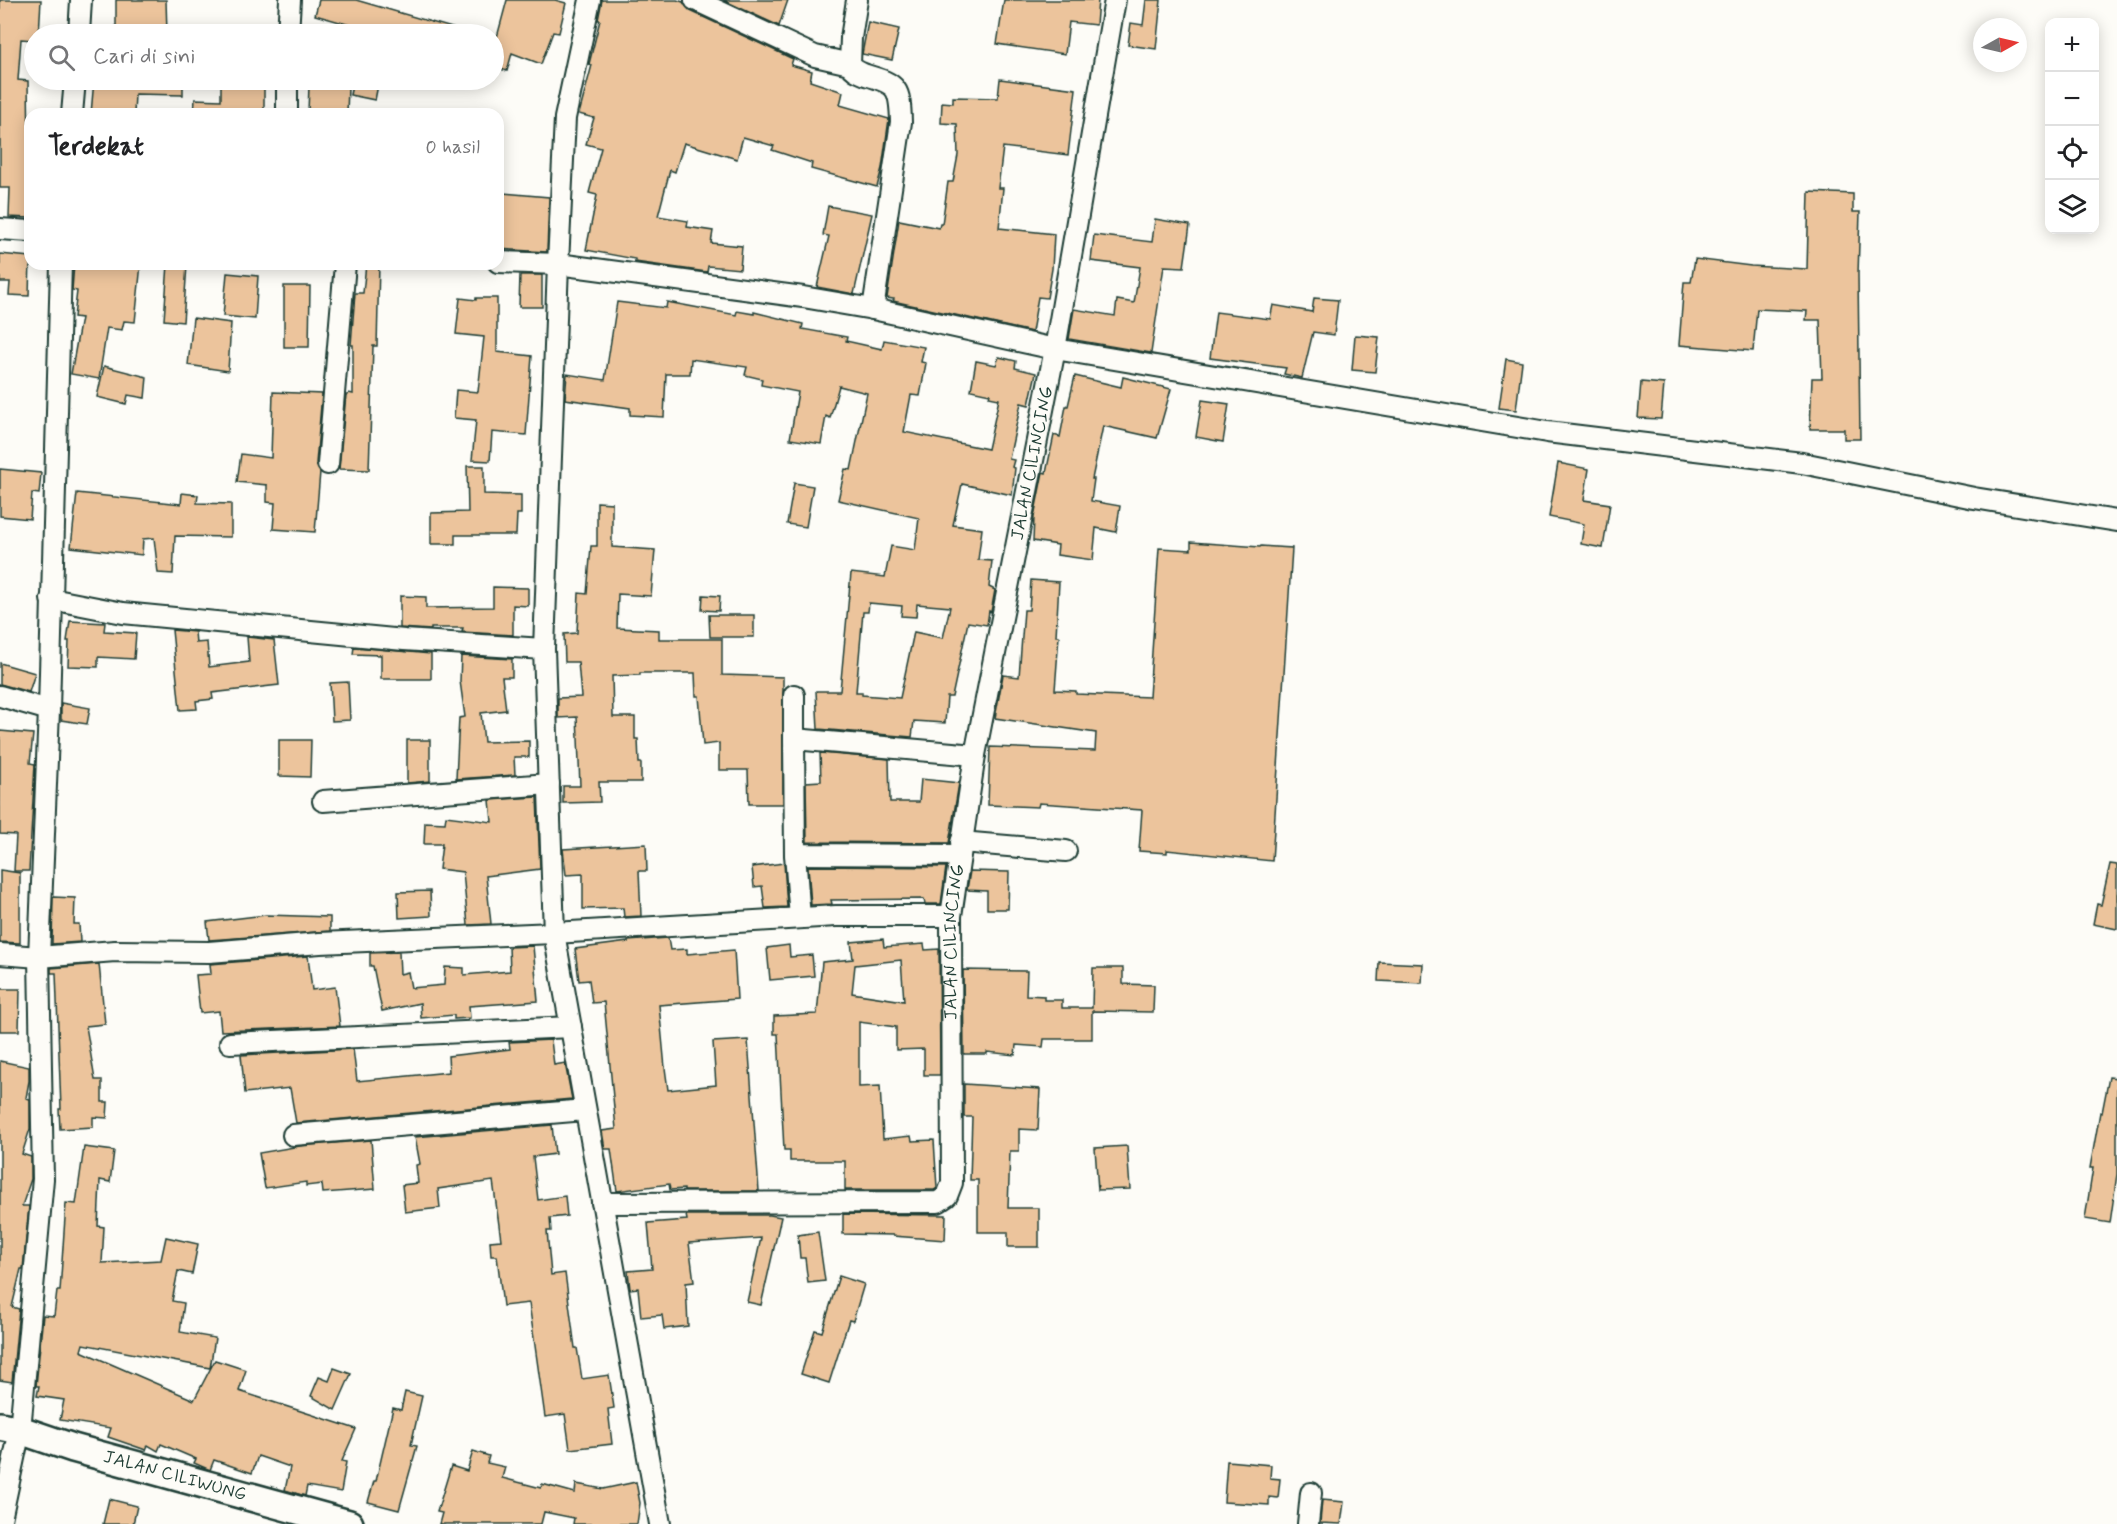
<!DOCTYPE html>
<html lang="id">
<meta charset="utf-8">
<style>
:root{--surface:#fff;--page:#f2f2f2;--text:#202124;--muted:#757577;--line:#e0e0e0}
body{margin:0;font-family:Mynerve,sans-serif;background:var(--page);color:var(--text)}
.controls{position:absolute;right:18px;top:18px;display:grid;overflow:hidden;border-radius:12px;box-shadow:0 3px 15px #0003}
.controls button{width:54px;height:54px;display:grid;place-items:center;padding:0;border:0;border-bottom:2px solid var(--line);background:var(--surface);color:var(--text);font:30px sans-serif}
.compass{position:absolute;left:1973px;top:18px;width:54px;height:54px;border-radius:50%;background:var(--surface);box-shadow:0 3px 15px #0003;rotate:82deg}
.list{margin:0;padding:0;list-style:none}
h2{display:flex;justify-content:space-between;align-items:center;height:78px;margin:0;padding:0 24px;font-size:26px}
h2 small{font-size:20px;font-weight:400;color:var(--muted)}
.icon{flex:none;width:33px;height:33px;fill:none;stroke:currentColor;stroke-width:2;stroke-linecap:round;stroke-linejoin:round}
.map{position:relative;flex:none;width:2117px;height:1524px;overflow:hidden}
.search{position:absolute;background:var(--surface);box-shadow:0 3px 15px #0003;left:24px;top:24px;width:480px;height:66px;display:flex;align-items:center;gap:15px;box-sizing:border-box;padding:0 21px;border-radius:33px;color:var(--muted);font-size:22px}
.panel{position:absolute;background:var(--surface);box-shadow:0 3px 15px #0003;left:24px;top:108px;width:480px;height:162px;border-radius:18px}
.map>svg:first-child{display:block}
</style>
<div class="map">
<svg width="2117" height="1524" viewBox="0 0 2117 1524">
<rect width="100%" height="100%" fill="#fdfcf7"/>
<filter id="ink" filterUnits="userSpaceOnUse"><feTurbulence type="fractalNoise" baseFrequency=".0167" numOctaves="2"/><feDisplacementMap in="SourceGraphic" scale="12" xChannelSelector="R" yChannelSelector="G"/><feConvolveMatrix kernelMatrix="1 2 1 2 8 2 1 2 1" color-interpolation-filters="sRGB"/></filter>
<g filter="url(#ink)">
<g fill="#ecc49c" stroke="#1f3d34" stroke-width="1.5" fill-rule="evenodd">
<path d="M0,0H41L39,34H34V40L21,39L18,80L28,81L30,218L9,217L10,188H0Z"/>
<path d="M116,0H166L167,34H116Z"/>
<path d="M319,0H356L459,30V34H382L315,15Z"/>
<path d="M507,0H555L566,3L559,33L553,32L541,64L512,53L507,71L494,67V40L496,41Z"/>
<path d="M602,0H677L683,2L690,11L793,59L791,65L812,71L810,81L843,92L840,105L889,119L882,168L877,187L811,169L812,163L772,150L774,146L743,137L737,159L684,143L675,172L670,170L658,216L688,221L687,227L713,231L711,243L742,246L740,269L708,266L707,272L635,262V259L586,250L597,195L589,193L601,148L586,144L594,118L579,114L592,65L589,64L600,20H598Z"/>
<path d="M723,0H788L779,26Z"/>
<path d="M1004,0H1098L1096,25L1069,22L1065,54L997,44Z"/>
<path d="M1146,0H1161L1156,49L1128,45L1131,23L1143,25Z"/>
<path d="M868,22L899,29L892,60L862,54Z"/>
<path d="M1000,79L1076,89L1068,155L1003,147L998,188H1003L999,228L1054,234L1052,269L1047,298L1038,297L1032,332L893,301L894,299L887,298L899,220L939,228L940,224H942L948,182H953L958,155L957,124L941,123L942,102L953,103V97L998,98Z"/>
<path d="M94,80H183V95L135,94L134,114H91Z"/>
<path d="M221,80H264V114H194L195,99L221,100Z"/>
<path d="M353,80H379L375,100L350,95Z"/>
<path d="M309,86L348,87L347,113L308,112Z"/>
<path d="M1809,192L1853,194V212H1860L1858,274L1860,439H1844V429H1810L1812,378H1822L1820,320H1806L1807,311L1757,309L1753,351L1679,345L1684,282H1691L1695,259L1751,266L1807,269Z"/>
<path d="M503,193L549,197L547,252L498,249Z"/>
<path d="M828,206L872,214L854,294L817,287L829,236L823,235Z"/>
<path d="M1155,219L1190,225L1184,267L1164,266L1151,353L1069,339L1074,309L1115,316L1117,300L1134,303L1140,267L1091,261L1094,235L1152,242Z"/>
<path d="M0,254L30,257L29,296L9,295L10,282H0Z"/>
<path d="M74,264H141L135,322L124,321L122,330L107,328L99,379L71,374L81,318L74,317L77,291L72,290Z"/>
<path d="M168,264L187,265L183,322L164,320Z"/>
<path d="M366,264H379L377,346H373L369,470L339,469L346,395H348L349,393L353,394V345H351L355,293H363Z"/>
<path d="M227,273L258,276L255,319L223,316Z"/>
<path d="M520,275H542V307H519Z"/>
<path d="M284,286H310L309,347H284Z"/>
<path d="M460,298L476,300V298H497V352L532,356L526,435L492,432L490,461L472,460L476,420L454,418L456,390L478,392L484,337L456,334Z"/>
<path d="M1314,298L1338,300L1334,335L1313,332L1302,378L1284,374L1286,368L1210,358L1216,312L1270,319L1273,305L1312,312Z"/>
<path d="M617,302L666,308L667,302L736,315L737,311L754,314V312L803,324L802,329L847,337L846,341L882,349L884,340L924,347L921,362L926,363L920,396L911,395L904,432L988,449L999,399L989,397L990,394L971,390L976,361L996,365L999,357L1016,361L1015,368L1036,373L1029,405L1021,403L1009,459L1014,460L1012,467L1015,468L1012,495L962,484L953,525L982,529L978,560L992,561L989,587L995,590L991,612L989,611L987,625L968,622L952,697H947L945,723L914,721L912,737L818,729L816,691H840L851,573L885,577L891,546L915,550L919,518L838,500L845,469L851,470L867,393L839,386L830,418L826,416L821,444L790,439L798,392L761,385L762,379L745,375L747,367L691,359L690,374H666L664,417L630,415V408L565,399L567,374L605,380ZM869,603L902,606L901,616L916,617L917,604L950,607L943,638L914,632L900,698L862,695V692H856L863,612H868Z"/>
<path d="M193,318L231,323L228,371L188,365Z"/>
<path d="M1355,335L1379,337L1375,372L1352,370Z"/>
<path d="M1506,359L1522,362L1516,410L1499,408Z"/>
<path d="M104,366L147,377L145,398L128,395L126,404L97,397Z"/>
<path d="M1075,376L1121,387L1123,377L1171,389L1157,438L1103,426L1092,479H1094L1091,501L1120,506L1116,532L1096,528L1093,560L1057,555L1058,545L1033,541L1034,517L1043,472L1046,473L1054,435L1060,437L1066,406H1068Z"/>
<path d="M1641,382L1664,384L1661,419L1638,418Z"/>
<path d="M273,392L322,394L316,463L320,472L315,532L273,529L275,503L267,502V485L237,482L241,454L271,458Z"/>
<path d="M1202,400L1229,404L1223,442L1196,437Z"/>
<path d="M1558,463L1589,469L1584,500L1610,504L1603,548L1581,544L1584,524L1549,517Z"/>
<path d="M467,466H484V494L521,495V514H517L516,535H455V544H431V513L468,512Z"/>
<path d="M0,469L41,473L39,494L32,493L30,519L0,516Z"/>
<path d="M794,483L813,486L806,527L787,524Z"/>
<path d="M77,493L181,504L182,493L198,495L197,503L231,504V537L175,536L173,574L158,573L154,538L143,539L142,555L71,547Z"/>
<path d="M597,502L612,503V547L655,550L651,596L618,594L617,628L659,630V639H722V675L783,677V804H749L748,770H719V743L703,745L699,696H696L695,673H640V675L612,676L613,717H635V739H638L639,763H641V782H599L600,802L563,803V786H580L578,738L577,717L558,718V698L581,697L578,662H565L564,634L577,633L579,593L587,594L591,546H597Z"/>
<path d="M1191,542L1260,547L1261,546L1292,548L1272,861L1167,850V853L1139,851L1142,810L1039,803L1038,807L988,805L990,747L1095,751L1096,733L995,718L1003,675L1019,677L1024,610H1029L1031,580L1059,582L1056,636H1059L1055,690L1076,691V694L1149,697L1159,548L1191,550Z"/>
<path d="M493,587L528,588V606L513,605V635L462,632L463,628H431V630L400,628V596L426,597V608L493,607Z"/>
<path d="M703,595L720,596L719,611L702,610Z"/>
<path d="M709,615H754V637H710Z"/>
<path d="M70,621L105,623L104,631L136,633L134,659L98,657V667L68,666L69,641H67Z"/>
<path d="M172,630L195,632L196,643L207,642L209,667L249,662L247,637L274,640L279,685L212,693L213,699L196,701L197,709L180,710Z"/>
<path d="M354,647L431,654V679H381V655L353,654Z"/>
<path d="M461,656L512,659V677H502L506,710L481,713L484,742L529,741V757H514L515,775L456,779L459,718L465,717L460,681Z"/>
<path d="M0,663L35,673L29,692L0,684Z"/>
<path d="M348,682L350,720L332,721L330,683Z"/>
<path d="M61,703L90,708L87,724L61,720Z"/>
<path d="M0,731L33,734L30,763L35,764L29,871H14L16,835L0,834Z"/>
<path d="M279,740H311L310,777L279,776Z"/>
<path d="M407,740H430V781L407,783Z"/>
<path d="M820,753L889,759L890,802H919L921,779L959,783L949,843L807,842L806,782L821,781Z"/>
<path d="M537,797L540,869L486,876L491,924L468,925L463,872L439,869L442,844H424L425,822L445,823L446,816L492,822L490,800Z"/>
<path d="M646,844L647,871H639L641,916L624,917L623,908L583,909V874L566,875L563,849Z"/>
<path d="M784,863L787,907L765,908L762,886L754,887L752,867Z"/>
<path d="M2110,864L2117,865V929L2093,924L2097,904L2101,905Z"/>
<path d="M808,866L946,867L941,904H925L924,899L831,900L832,904L811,905Z"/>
<path d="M0,870L20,873V943L0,942Z"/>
<path d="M970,871L1009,872L1008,909H987V891L967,890Z"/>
<path d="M430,891L431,916L399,918L398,892Z"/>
<path d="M53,897L75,898L74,924H79L80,942L52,944Z"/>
<path d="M266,915L330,917V931L209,940L207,922Z"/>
<path d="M668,938L670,950L687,949V954L734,950L737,999L659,1005L665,1068L668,1090L716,1085L713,1042L748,1040L759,1191H684V1189L670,1190L669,1184L617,1191L611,1149H605L602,1131L616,1129L604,1002L592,1003L589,980L579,981L575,949L628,942V941Z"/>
<path d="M883,939L884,947L924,944L925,950L939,949L940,1075H924V1049L896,1050V1027L859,1022V1087L880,1086L883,1139L911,1136L912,1141L934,1140L937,1188L934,1190H845V1161H790V1150H784L778,1034H774V1016L817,1014L822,962L853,959L851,942ZM901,960L904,1001L852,993L855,965Z"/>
<path d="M789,945L790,957L812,955L814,976L770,980L767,948Z"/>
<path d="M533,946L538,1001L469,1006L470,1018L454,1019V1015L421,1018L420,1003L382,1011L373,966H370V953L399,952L400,974L408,972L411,988L444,985L445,967L464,968V975L510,971L509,947Z"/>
<path d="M308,956L312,990L335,987L340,1026L221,1031L219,1011L200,1013L196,975L211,974L210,964Z"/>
<path d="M1379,962L1423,964L1422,983L1378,981Z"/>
<path d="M99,964L105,1024L86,1026L95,1080H102V1102H108L107,1118L93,1117V1127L60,1129L59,1109H61L56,973H51V968Z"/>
<path d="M1093,968H1123V984L1154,985L1153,1012L1092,1011V1039H1044L1043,1047L1016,1045L1015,1055L987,1052V1054H964L963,970L1027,971L1026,995L1044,996V1000H1062V1008H1092Z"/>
<path d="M0,989H20L19,1031H0Z"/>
<path d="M551,1040L554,1065L565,1063L572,1099L296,1123L290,1088L245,1093L241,1055L353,1049L357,1081L449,1072L448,1056L510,1049L509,1042Z"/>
<path d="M0,1061L29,1067V1081L26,1098L30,1099V1129L22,1154L31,1157V1179L22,1206H29L23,1269H21L12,1307L19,1309L12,1382L0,1380Z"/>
<path d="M2109,1077L2117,1078V1174L2110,1223L2085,1219L2093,1168H2090L2100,1112L2102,1113Z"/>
<path d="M964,1084L1040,1089L1038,1130L1019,1129V1151H1010L1008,1208H1039V1247H1008V1232H978V1180H970L972,1117H964Z"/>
<path d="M552,1125L555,1154L533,1157L538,1200L565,1196L567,1216L550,1218L551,1231H547L551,1275L565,1273L575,1348H577L582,1379L609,1375L614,1408L608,1409L612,1444L570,1449L565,1414L545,1417L529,1303L503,1306L497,1256H491L490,1241L501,1240L493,1181L438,1189L440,1208L405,1212L402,1185L418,1183L416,1165L420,1164L415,1137Z"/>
<path d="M371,1140L375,1189L323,1193L322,1184L306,1186V1182L265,1188L259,1153L300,1146Z"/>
<path d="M1127,1146L1130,1189L1098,1190L1095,1148Z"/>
<path d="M84,1147L114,1151L110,1182L100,1180L98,1226L104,1227L102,1263L161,1260L166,1237L198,1244L192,1274L178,1271L172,1301L184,1303L180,1332L215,1338L210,1368L83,1344L81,1351L194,1400L215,1360L246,1370L239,1391L356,1429L342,1461L346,1462L341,1492L307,1486L305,1496L285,1490L290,1467L258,1456L252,1473L214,1460L210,1470L194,1463L196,1459L161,1444L158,1451L148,1445L146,1450L108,1437L111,1428L60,1420L64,1400L37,1396L39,1386H36L43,1315L54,1316L57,1291H60L66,1203L76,1204Z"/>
<path d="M843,1214L946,1215L945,1240L893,1236V1235L843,1234Z"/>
<path d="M686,1215H770L781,1217L761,1305L747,1302L761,1238L689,1243L694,1282L686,1283L688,1326L664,1329L662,1315L641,1317L638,1288L630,1289L628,1271L652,1269L648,1223L687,1220Z"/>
<path d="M818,1232L825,1281L808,1283L805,1258H800L798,1235Z"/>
<path d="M839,1276L864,1284L853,1321L849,1320L829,1383L801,1374L815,1330L822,1332Z"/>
<path d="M334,1368L351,1374L335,1410L311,1396L319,1377L329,1381Z"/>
<path d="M405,1392L422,1396L411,1445L417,1446L399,1510L368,1502L374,1481H376L393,1408L401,1410Z"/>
<path d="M473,1451L489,1456L487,1463L505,1467L502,1478L541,1488L542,1484L575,1493L576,1484L603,1489L636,1482L640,1503L637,1524H573L574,1518L544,1512L541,1524H439L442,1513L437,1512L451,1466L467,1471Z"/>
<path d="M1227,1461L1271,1465L1270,1478L1280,1479L1278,1498L1269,1497V1505L1224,1502Z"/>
<path d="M109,1499L137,1506L133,1524H103Z"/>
<path d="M1322,1500L1344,1502L1341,1524L1320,1523Z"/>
</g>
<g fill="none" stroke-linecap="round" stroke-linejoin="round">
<defs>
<g id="minor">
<path d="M590,0L565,118L558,264L544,649L554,933L660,1524"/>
<path d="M695,0L815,56L850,64"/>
<path d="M857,0L851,38L850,64C854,71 859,72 866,75C898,84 900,88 901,122L873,309"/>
<path d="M79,34L81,0"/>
<path d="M288,34L290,0"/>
<path d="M72,114L75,80"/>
<path d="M287,114V80"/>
<path d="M0,229L30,231"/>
<path d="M498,262L558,264L803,297L873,309L1055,349L1547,432L1802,463L1974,498L2117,521"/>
<path d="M328,464L345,264"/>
<path d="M51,599L123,613L404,640L544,649"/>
<path d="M794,695V739"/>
<path d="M0,696L49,710"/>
<path d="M323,801L549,784"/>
<path d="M961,842L1066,851"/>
<path d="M795,854L800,918"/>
<path d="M959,855L795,854L794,739L975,755"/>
<path d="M0,954L39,957L115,951L209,952L320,943L554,933L836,916H951"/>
<path d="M230,1043L571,1027"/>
<path d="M293,1135L585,1110"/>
<path id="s1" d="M602,1203L938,1202L947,1196L952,1183L951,916L975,755L1055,349L1115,0"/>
<path d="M0,1524L20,1430L43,1179L39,957L49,710L61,264"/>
<path d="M1308,1524L1311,1493"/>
</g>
<g id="secondary">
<path id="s2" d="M0,1426L20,1430L73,1448L349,1524"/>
</g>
</defs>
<use href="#minor" stroke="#1f3d34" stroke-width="24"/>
<use href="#secondary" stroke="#1f3d34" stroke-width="32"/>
<use href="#minor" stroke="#fdfcf7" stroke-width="20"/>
<use href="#secondary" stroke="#fdfcf7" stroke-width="27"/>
</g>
</g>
<g text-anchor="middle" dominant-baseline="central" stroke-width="6" stroke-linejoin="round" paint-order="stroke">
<g font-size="18" fill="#1f3d34" stroke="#fdfcf7">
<text stroke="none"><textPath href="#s1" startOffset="1088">JALAN CILINCING</textPath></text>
<text stroke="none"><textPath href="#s1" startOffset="602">JALAN CILINCING</textPath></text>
<text stroke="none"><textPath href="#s2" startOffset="182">JALAN CILIWUNG</textPath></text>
</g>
</g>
</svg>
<div class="controls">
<button>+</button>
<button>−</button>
<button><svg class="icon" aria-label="locate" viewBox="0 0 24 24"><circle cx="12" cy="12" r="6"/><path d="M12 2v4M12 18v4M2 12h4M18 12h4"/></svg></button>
<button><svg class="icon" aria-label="layers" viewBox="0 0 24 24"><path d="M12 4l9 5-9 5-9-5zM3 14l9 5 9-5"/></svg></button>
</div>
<svg class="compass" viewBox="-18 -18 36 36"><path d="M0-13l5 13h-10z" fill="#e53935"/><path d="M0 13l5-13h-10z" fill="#757577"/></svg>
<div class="search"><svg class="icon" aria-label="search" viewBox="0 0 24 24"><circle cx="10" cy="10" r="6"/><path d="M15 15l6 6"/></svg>Cari di sini</div>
<section class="panel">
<h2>Terdekat<small>0 hasil</small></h2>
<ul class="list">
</ul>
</section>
</div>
